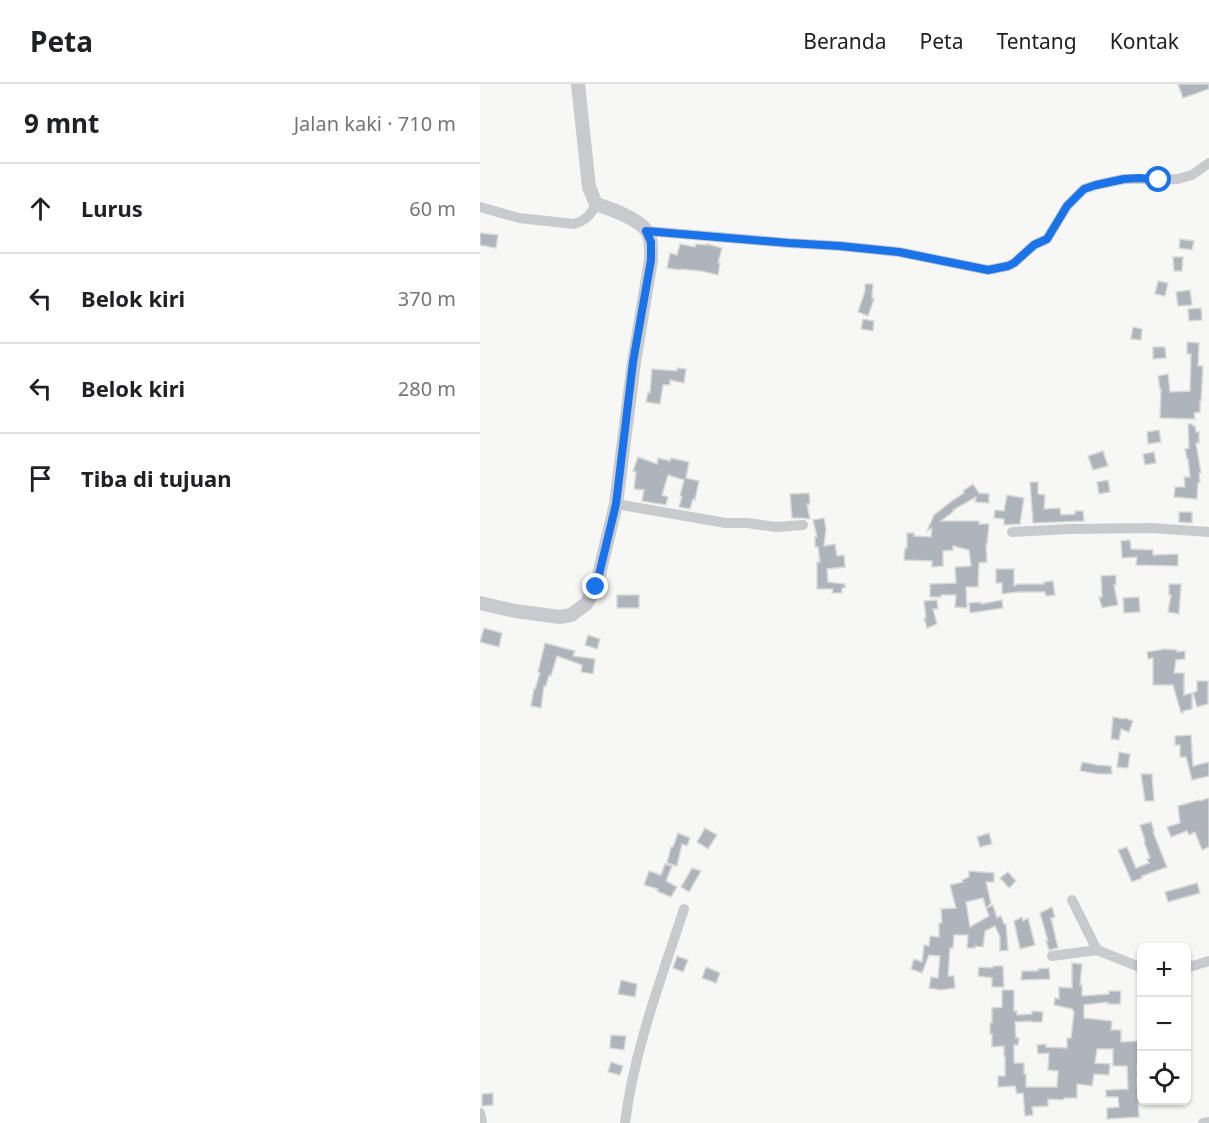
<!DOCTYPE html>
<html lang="id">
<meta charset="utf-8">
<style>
:root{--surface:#fff;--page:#f6f6f6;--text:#202124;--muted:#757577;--line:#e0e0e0}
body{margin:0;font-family:"Noto Sans",sans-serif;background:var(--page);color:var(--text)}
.controls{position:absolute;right:18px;bottom:18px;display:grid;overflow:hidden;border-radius:9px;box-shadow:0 2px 4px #0004}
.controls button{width:54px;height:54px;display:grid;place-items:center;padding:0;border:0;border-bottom:2px solid var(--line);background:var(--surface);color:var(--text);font:30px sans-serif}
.stop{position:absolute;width:18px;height:18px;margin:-14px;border:4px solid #1a73e8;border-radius:50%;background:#fff}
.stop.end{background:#1a73e8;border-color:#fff;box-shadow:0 2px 6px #0008}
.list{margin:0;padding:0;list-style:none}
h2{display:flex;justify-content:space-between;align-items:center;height:78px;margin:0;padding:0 24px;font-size:26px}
h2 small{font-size:20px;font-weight:400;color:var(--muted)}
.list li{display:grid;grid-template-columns:39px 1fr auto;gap:18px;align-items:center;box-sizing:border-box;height:90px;padding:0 24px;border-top:2px solid var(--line)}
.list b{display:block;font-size:22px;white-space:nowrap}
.list em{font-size:20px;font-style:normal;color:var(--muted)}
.icon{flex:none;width:33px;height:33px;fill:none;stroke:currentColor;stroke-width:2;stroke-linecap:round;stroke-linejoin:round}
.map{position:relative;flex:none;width:729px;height:1039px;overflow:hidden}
header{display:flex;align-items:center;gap:36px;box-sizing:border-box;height:84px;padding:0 30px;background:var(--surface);border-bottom:2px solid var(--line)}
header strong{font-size:28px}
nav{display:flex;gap:33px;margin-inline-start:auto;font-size:21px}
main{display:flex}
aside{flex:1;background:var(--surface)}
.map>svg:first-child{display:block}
</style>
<header>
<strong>Peta</strong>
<nav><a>Beranda</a><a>Peta</a><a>Tentang</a><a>Kontak</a></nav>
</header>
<main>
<aside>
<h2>9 mnt<small>Jalan kaki · 710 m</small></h2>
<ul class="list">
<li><svg class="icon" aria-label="ahead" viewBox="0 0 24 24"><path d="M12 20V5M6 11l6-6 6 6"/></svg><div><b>Lurus</b></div><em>60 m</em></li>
<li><svg class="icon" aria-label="left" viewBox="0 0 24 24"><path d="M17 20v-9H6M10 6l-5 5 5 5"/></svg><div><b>Belok kiri</b></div><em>370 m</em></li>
<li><svg class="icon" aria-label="left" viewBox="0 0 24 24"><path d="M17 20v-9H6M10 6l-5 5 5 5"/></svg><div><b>Belok kiri</b></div><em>280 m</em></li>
<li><svg class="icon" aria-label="arrive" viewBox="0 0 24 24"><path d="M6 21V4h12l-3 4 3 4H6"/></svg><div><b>Tiba di tujuan</b></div></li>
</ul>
</aside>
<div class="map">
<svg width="729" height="1039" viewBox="0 0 729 1039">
<rect width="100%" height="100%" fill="#f7f8f5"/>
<g fill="#aeb4bc" stroke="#d9dad7" stroke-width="1.5">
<path d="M698,0H729V5L703,14Z"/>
<path d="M0,149L18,151L16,164L0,161Z"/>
<path d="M700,155L714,157L712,166L699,164Z"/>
<path d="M200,160L215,163L216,160L227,161V160L242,164L238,179H240L238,191L221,187L200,185V186L187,184L190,169L197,171Z"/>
<path d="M693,173H703L702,187H694Z"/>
<path d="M678,197L688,199L685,212L675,210Z"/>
<path d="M385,200H393L392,214L394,215L388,232L378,228L385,207Z"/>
<path d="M710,206L712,221L698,222L696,208Z"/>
<path d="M721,224L722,236L709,237L708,225Z"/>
<path d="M383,235L394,237L393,247L381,245Z"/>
<path d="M653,243L662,245L661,256L651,255Z"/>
<path d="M707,258L719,259L718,282H723L721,317H720V328L714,329L715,335L680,334L681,305H680L678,292L688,290L690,308L710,307L711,270H707Z"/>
<path d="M673,263H685L686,274L673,275Z"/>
<path d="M197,284L206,285L204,299L190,296V301H183L180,320L166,318L168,308L170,309L172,285L197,287Z"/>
<path d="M708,340H712L713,342H715L716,348H719V359H716L721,389H719L720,398L718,399L717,415L694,413L695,403H705L704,393H710L708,375H707L705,365L709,364Z"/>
<path d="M679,346L681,358L668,360L667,348Z"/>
<path d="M623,367L628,382L613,386L608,372Z"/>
<path d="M674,368L676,379L665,381L663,370Z"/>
<path d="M158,373L177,380L178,374L190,377L191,374L209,378L206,394L219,397L215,416L213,415L210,425L199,423L202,413L200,412L204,396L188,391L182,411L188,413L186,421L162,417L164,406L154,405L156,388L153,387Z"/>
<path d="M628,396L630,408L619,410L617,398Z"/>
<path d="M550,398H558V410L565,411L564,425L580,424L581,431L595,430V427H603L604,437L553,439Z"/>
<path d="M493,400L499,409L509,410V419L495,418L496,413L473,426L474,427L461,437H499V440H509L507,460H506L507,478L499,479L498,503H486L487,524L475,523L476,511H461V513H450V500L476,499L475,483L491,482L489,466L473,462V466L463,467V482L452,483V477L424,476L425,464H427V449H434V452L451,453L452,444L447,447L454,431L473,416L484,409L483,407Z"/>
<path d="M329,409L330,420H327L330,435L322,434H312L310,410Z"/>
<path d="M527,411L544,414L540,440L524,441V435L514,434L515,426L524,427Z"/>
<path d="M699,428H712V439L699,438Z"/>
<path d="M344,434L346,445L344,462L355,460L357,472L364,471L365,483L347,485L348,498L365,500V504H362V509H352L353,505H337V478H340L338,463H335V453H337L333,436Z"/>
<path d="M650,456L651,465L673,466V471L698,470V482L656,481L657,473L642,474L641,457Z"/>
<path d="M516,485H534V502L538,500H564V498L573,497L575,511L566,512L565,508H539L522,510V499H516Z"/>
<path d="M636,491V501H634L638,521L622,524L619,513H622L621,492Z"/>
<path d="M689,500H701L699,530L688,528L691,511H689Z"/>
<rect x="137" y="511" width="22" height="13"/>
<path d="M659,513L660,528L644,529L643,514Z"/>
<path d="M457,516L458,525H453L457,540L447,544L444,534H446L444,517Z"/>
<path d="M522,516L523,524L490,529L489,519L501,518V520Z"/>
<path d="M4,544L22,549L19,563L0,558Z"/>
<path d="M108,551L120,555L117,565L105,561Z"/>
<path d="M65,559L95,567L93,572L115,575L113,590L101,588L102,581L77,572L71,592L69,591L66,602H64L61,624L51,622L54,605H55L60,589L58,588Z"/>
<path d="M685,565L697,566V568L705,567V575L696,576L694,589H704V611L712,609V625L703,627V629H701L693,601H673V574L668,575L667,568Z"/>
<path d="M717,597H728V620L717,623L713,609L717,607Z"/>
<path d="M633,633L644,635L645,634L653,637L649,648L641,645L639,656L631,655Z"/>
<path d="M711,651L713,682L729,678V692L712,696L706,673H700V661H695V652Z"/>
<path d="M639,668L650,670L648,684L637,683Z"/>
<path d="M602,678L618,681L631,682L632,690H619L600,687Z"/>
<path d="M661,690H672L674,717H665Z"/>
<path d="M729,714V763L722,766L715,748L709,751L707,747L691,753L687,743L700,739L698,722L719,716L720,717Z"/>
<path d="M671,738L674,747L673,748L687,783L662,792V794L652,798L638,766L647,763L656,784L669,779L667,775L670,774L664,758L665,757L660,741Z"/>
<path d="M225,744L237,751L228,765L217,758Z"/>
<path d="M198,749L210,754L207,762L202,760L197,782L187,779L191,763H193Z"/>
<path d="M509,749L512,760L500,763L497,753Z"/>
<path d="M185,780L192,782L186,797L197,803L191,813L177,807L178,805L164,801L169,787L181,791Z"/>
<path d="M212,784L221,787L209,808L201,803Z"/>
<path d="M489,787L514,789V798H506L511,819L506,824L503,814L486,818L490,843L509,832L506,824L513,821L517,834L521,832L524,840H526L528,866L520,867V853L515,842L505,847L503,863L495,862V864H487L488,851H474L473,864H470L468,892H474L475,904L461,906L449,904L451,893L458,894L460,872L449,871L442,889L431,885L434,875L442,878L444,861L449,862L450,852L459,853V839H462L461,825L476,824L470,801L483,798L482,796L489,793Z"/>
<path d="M528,788L536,797L529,804L520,794Z"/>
<path d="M717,799L720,809L688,818L685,808Z"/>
<path d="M572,823L575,833L571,834L578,864L569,866L566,857H568L560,829Z"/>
<path d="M542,833L543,837L548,834L555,861L540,865L534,837Z"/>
<path d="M197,872L208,876L203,888L193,884Z"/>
<path d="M592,879L602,880L600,901H602V912L629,910V907H641L640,920H628V918L604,921V934L632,937L631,946H641V958L662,957V981H657L658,994H657L659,1033L627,1035V1024L639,1023L638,1013H626V1006L648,1005L647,982H633V965H617L615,979L630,980L629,991L614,990L612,1002L597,1000V1014H584V1016L568,1015V1022L552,1023L553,1031L545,1032L543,1009L537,1010L535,1002L518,1003V992H525V972H524V962L512,963V950H510V939H512V924L522,923V906H534V927H537V931L552,930V927L563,928L562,938H551V937L535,938L536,954H539L538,961H534V979H544V990H546V1003H577L578,987L568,986L569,969L558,970L557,961L566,960V963L587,964V954H591L594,928L592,925L574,921L575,914L579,915V903L592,904Z"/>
<path d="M513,882H523L524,903H512V894L498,892L499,883L513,884Z"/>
<path d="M226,883L240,889L236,899L222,894Z"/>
<path d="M569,884L570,895L541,896L542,887H558V885Z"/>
<path d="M141,896L157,900L155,913L138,910Z"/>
<path d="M131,951L146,952L144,966L130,964Z"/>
<path d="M131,978L143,982L140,991L128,988Z"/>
<path d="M13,1009V1021L2,1022V1010Z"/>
</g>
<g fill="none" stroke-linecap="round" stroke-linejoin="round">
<g stroke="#c8cace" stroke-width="10">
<path d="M0,123L39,134L94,140C106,136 111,131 116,120"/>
<path d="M167,147L309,159L360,162L419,168L508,186L528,182L534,179L554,161L567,155L587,122L604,105L616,101L644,95H659L679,96L698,95L712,91L729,79"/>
<path d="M136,420L246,439H267L296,443L323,441"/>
<path d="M532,448L589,445L672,444L729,448"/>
<path d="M592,816L617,866L662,884"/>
<path d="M572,872L617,866"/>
<path d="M706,884L729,877"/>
<path d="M0,1029L2,1039"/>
<path d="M145,1039C154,966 181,895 204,825"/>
<path d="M723,1039L729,1038"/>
</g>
<path stroke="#c8cace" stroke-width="14" d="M0,519L35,527L80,533L91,531L106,520L116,503L136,420L154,278L171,176C171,167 172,155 167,147C158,134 131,125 116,120L109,103L98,0"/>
</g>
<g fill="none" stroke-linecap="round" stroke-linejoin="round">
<path stroke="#1a73e8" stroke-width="8" d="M116,503L136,420L153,278L171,176V158L166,147L309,159L360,162L419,168L508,186L528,182L534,179L554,161L567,155L587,122L604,105L616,101L644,95L659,94L679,96"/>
</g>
</svg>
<div class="controls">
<button>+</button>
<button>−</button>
<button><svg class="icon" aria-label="locate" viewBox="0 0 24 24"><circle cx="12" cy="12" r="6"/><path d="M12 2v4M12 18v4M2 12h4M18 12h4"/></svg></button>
</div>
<div class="stop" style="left:679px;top:96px"></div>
<div class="stop end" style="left:116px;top:503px"></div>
</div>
</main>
